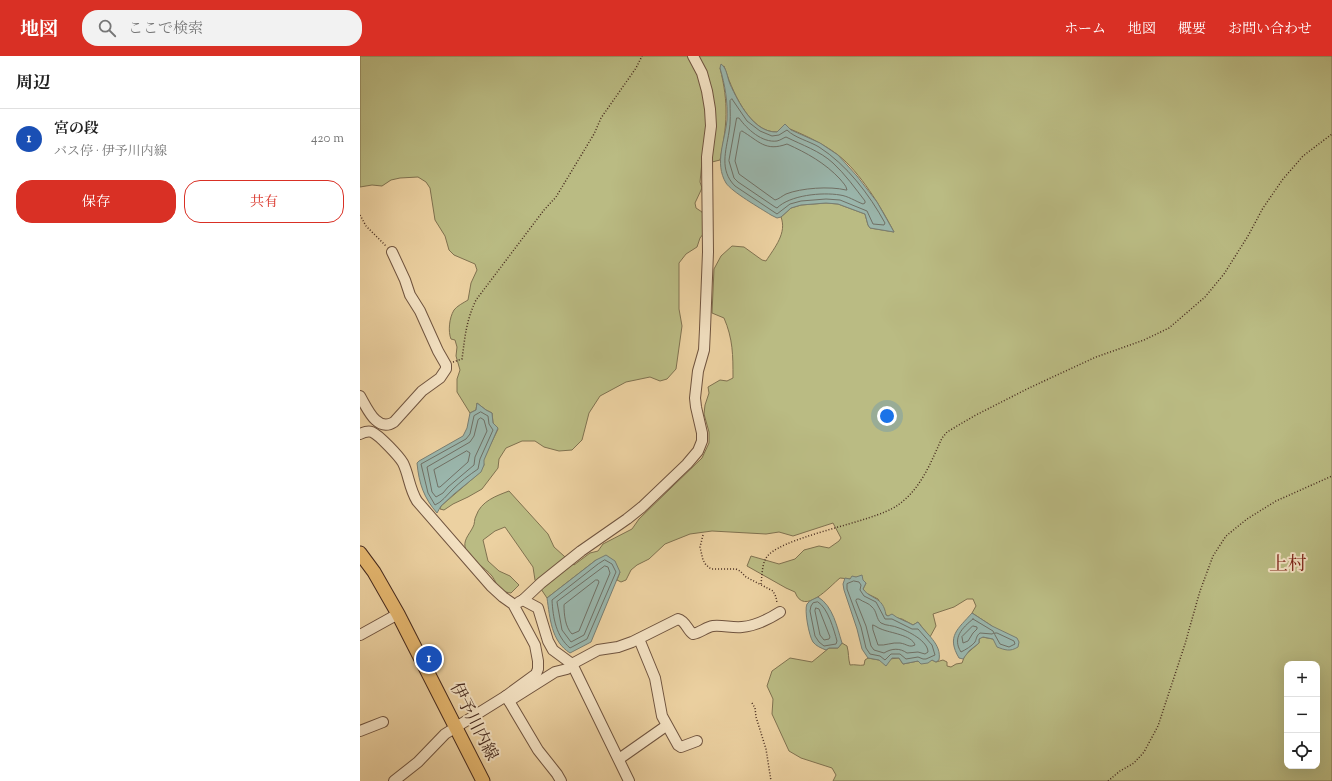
<!DOCTYPE html>
<html lang="ja">
<meta charset="utf-8">
<style>
:root{--surface:#fff;--page:#f2f2f2;--text:#222;--muted:#767676;--line:#e0e0e0;--accent:#d93025}
body{margin:0;font-family:"Sorts Mill Goudy","Noto Serif JP",serif;background:var(--page);color:var(--text)}
.controls{position:absolute;right:12px;bottom:12px;display:grid;overflow:hidden;border-radius:8px;box-shadow:0 4px 16px #0002}
.controls button{width:36px;height:36px;display:grid;place-items:center;padding:0;border:0;border-bottom:1px solid var(--line);background:var(--surface);color:var(--text);font:20px sans-serif}
.you{position:absolute;left:527px;top:360px;width:14px;height:14px;margin:-10px;border:3px solid #fff;border-radius:50%;background:#1a73e8;box-shadow:0 0 0 6px #1a73e833}
.badge{display:grid;place-items:center;width:26px;height:26px;border-radius:50%;background:var(--accent);color:#fff;font-size:13px;font-weight:700}
.pin{position:absolute;translate:-50% -50%;border:2px solid #fff;box-shadow:0 1px 4px #0006}
.list{margin:0;padding:0;list-style:none}
h2{display:flex;justify-content:space-between;align-items:center;height:52px;margin:0;padding:0 16px;font-size:17px}
h2 small{font-size:13px;font-weight:400;color:var(--muted)}
.list li{display:grid;grid-template-columns:26px 1fr auto;gap:12px;align-items:center;box-sizing:border-box;height:60px;padding:0 16px;border-top:1px solid var(--line)}
.list b{display:block;font-size:15px;white-space:nowrap}
.list p{margin:0;font-size:13px;white-space:nowrap;color:var(--muted)}
.list em{font-size:13px;font-style:normal;color:var(--muted)}
.actions{display:flex;gap:8px;padding:12px 16px}
.actions a{flex:1;padding:9px 0;border:1px solid var(--accent);border-radius:16px;text-align:center;font-size:14px;color:var(--accent)}
.actions .main{background:var(--accent);color:#fff}
.icon{flex:none;width:22px;height:22px;fill:none;stroke:currentColor;stroke-width:2;stroke-linecap:round;stroke-linejoin:round}
.map{position:relative;flex:none;width:972px;height:725px;overflow:hidden}
header{display:flex;align-items:center;gap:24px;box-sizing:border-box;height:56px;padding:0 20px;background:var(--accent);color:#fff}
header strong{font-size:19px}
nav{display:flex;gap:22px;margin-inline-start:auto;font-size:14px}
.search{width:280px;height:36px;background:var(--page);display:flex;align-items:center;gap:10px;box-sizing:border-box;padding:0 14px;border-radius:16px;color:var(--muted);font-size:15px}
main{display:flex}
aside{flex:1;background:var(--surface)}
.map>svg:first-child{display:block}
</style>
<header>
<strong>地図</strong>
<div class="search"><svg class="icon" aria-label="search" viewBox="0 0 24 24"><circle cx="10" cy="10" r="6"/><path d="M15 15l6 6"/></svg>ここで検索</div>
<nav><a>ホーム</a><a>地図</a><a>概要</a><a>お問い合わせ</a></nav>
</header>
<main>
<aside>
<h2>周辺<small></small></h2>
<ul class="list">
<li><span class="badge" style="background:#1a4fb4">1</span><div><b>宮の段</b><p>バス停 · 伊予川内線</p></div><em>420 m</em></li>
</ul>
<div class="actions"><a class="main">保存</a><a>共有</a></div>
</aside>
<div class="map">
<svg width="972" height="725" viewBox="0 0 972 725">
<rect width="100%" height="100%" fill="#ecd1a1"/>
<filter id="stains"><feTurbulence type="fractalNoise" baseFrequency=".005" numOctaves="4"/><feColorMatrix values="0 0 0 0 .2 0 0 0 0 .09 0 0 0 0 .02 0 0 0 .5 -.17"/></filter>
<radialGradient id="worn" r=".72"><stop offset=".6" stop-color="#630" stop-opacity="0"/><stop offset="1" stop-color="#630" stop-opacity=".3"/></radialGradient>
<path fill="#babb83" stroke="#807250" fill-rule="evenodd" d="M0,0H972V725H473L476,719L472,712L441,702L429,695L412,658L413,643L407,630L412,615L430,602L452,606L469,592H478L482,587L487,590C489,597 488,602 490,609C495,608 499,610 504,609L505,604L508,602L519,604L539,602L543,608L558,605L561,607L572,604L576,606L583,604L587,606V610L591,611L596,608L602,607L605,599L619,587V583L622,581L633,583L632,570L612,557L616,550L613,543H607L594,551L573,558L576,570L570,581L558,566L553,569L542,563L528,560L526,559L518,543L506,537L503,533L506,527L496,521L490,523L480,522C470,530 444,561 435,536L426,532L387,510L391,500L419,508L435,503L444,494L459,490L469,492L479,485L481,482L473,467L433,480L419,476L406,478L352,475L330,478L305,488L289,503L277,509L271,514L266,524L261,526L257,524L260,516L236,504L187,542L175,524L173,511L145,471L135,475L123,484L128,505L139,515L150,520L159,529L151,537C136,535 139,530 132,520C125,511 111,505 106,494C102,485 109,479 113,471C115,468 114,463 116,460C121,445 136,440 149,435L188,478L194,491L214,509L230,497L238,495L243,488L272,473L279,463L342,402L349,387V376L344,358L345,349L349,337L348,331L360,324L367,325L373,322C373,299 373,283 364,262L352,257L354,213L361,200L372,190L384,191L402,204L406,205C415,191 427,177 421,161L431,152L441,149L466,147L478,148L505,158L508,169L510,172L534,176C521,151 500,116 478,99C461,86 442,78 423,70L417,76C389,77 371,32 364,10L360,12C369,48 367,69 360,104L352,106H342L340,126L342,132L335,147L336,152L342,156L344,162V177L340,182L337,191L326,198L319,207V253L322,270L316,313L307,323L300,325L290,321L266,326L240,340L229,357L222,384L212,394L199,395L184,391L175,385H162L146,392L139,403L138,412L122,433L108,441L93,448L84,454L80,453L81,450L118,418L124,409L123,404L138,373L133,367L132,357L126,354L117,347L116,354L110,357L97,336V323L100,314L96,300L97,291L95,284L91,283C88,276 89,262 94,254C97,250 103,247 108,244L111,227L117,214L115,208L94,199L89,194L85,180L75,164L70,132L66,126L58,121L40,122L31,124L22,130L12,129L0,131ZM927,608H957V710H927Z"/>
<g fill="#9ab6ac" stroke="#787e73">
<path d="M361,8C367,12 367,21 370,28C378,46 394,77 417,76L425,68L431,74L460,87L478,99L497,120L517,146L534,176L510,172L508,169L505,158L478,148L466,147L441,149L431,152L421,161L417,162L411,159C400,152 372,136 366,127C354,107 365,85 367,64C368,46 365,29 360,12Z"/>
<path d="M117,347L126,354L132,357L133,367L138,372L124,404V409L121,416L94,438L81,450L77,457C64,442 59,428 57,407L59,405L103,380L107,372L110,357L116,354Z"/>
<path d="M246,499L255,505L260,516L231,586L210,597C191,585 190,562 187,542L236,504Z"/>
<path d="M502,519L503,524L506,527L503,533C511,544 523,540 526,559L528,560L532,558C538,563 546,565 553,569L558,566C566,578 582,588 579,604L576,606L572,604L568,607L561,608L558,605L543,608L539,602H532L526,610L519,604L508,602L502,593L497,573L484,534L483,528L485,522L490,523L492,520L496,521Z"/>
<path d="M458,541C473,550 477,571 482,587L478,592H469L466,594C461,592 456,590 453,586C449,580 444,554 447,548C450,544 454,543 458,541Z"/>
<path d="M612,557L632,570L657,582L659,586L658,591C650,596 645,594 637,591L633,583L623,581L619,583V587L609,595L603,603L599,602C586,580 598,573 612,557Z"/>
</g>
<g fill="none" stroke-linecap="round" stroke-linejoin="round">
<g stroke="#707065" stroke-width="1">
<path d="M372,43L387,65L400,75L412,80L419,79L427,74C435,82 449,85 459,91C487,109 509,138 525,167L524,169L513,168L507,155L480,144L466,143L441,145L430,148L417,158L375,130C359,114 366,95 369,76C371,66 370,55 370,45Z"/>
<path d="M377,62H379C387,73 402,87 417,85C421,84 423,82 426,81C442,89 460,95 473,107C485,118 495,132 505,145V147L503,148C495,145 488,140 480,139C462,136 430,139 417,152L415,151L378,126L374,122L369,105Z"/>
<path d="M382,75C399,85 405,96 427,88C447,97 465,107 480,123C483,127 486,129 487,134H486C470,130 441,132 426,138C422,140 419,143 415,144L379,118L375,105L380,77Z"/>
<path d="M121,356L128,360L129,368L133,374L120,403L118,413C109,419 100,426 92,434C87,439 82,446 75,449L68,437L61,408L106,383L110,378L114,360Z"/>
<path d="M121,362L124,364L127,375L115,401L114,409L88,431L83,437L76,441L72,436L67,411L110,386L114,380L118,364Z"/>
<path d="M107,395L110,397L108,406L80,431H78L74,414Z"/>
<path d="M245,504L252,508L256,516L227,583L210,592C196,580 193,562 192,544L238,508Z"/>
<path d="M245,510L248,511L250,517L224,579L211,586L202,574L197,546Z"/>
<path d="M236,524H238L239,526L219,575L212,578C205,571 204,558 204,549Z"/>
<path d="M494,525L499,526L501,529L500,534L504,540L516,546L525,563H532L552,573H558L572,589L575,599L566,603H563L558,601L546,603L540,598H531L525,604L520,600L510,598L506,592L501,571L487,533V528Z"/>
<path d="M497,543H499C503,546 509,547 512,551C517,555 516,563 521,567C526,570 533,569 539,572C548,575 568,585 568,596L565,598L558,596L547,597C540,592 532,592 524,597L514,594L511,590L506,570L496,545Z"/>
<path d="M458,546C468,552 474,574 477,585L476,588L464,590L459,586L455,580L450,555L451,550L453,547Z"/>
<path d="M456,552L459,553L470,581L469,583L464,584L460,579L455,555Z"/>
<path d="M613,563L633,575L634,577L632,578L620,577C616,580 617,582 615,586C612,590 605,594 601,596C592,582 602,572 613,563Z"/>
<path d="M513,569C516,570 518,572 521,573C530,577 552,579 555,589C549,592 547,588 540,587C532,586 525,590 518,589L513,574Z"/>
<path d="M613,570L617,571V573L613,577L608,585L603,587L602,581Z"/>
<path d="M635,577H637L654,585L655,588L649,591L640,588L635,579Z"/>
</g>
<defs>
<g id="minor">
<path d="M0,340C7,352 17,377 34,366L62,335L80,322L86,313V309L78,295L60,255L50,239L45,224L32,196"/>
<path d="M0,378C4,376 8,375 12,376C19,379 39,400 43,407C49,419 49,432 57,445L131,530L143,541L153,548L175,589L178,605V613L176,618L146,640L85,678L58,706L34,725"/>
<path d="M163,544L181,527L221,495L267,463L282,451L327,408L338,395L342,385V377L336,351L335,342L338,315L344,294L345,273L348,196L347,101L351,70L350,53L347,35L342,17L333,0"/>
<path d="M159,546L163,544L178,552L188,585L193,594L212,608L269,725"/>
<path d="M0,579L38,558"/>
<path d="M279,583L295,622L302,660L318,689L321,691L337,685"/>
<path d="M146,640L178,694L197,718L201,725"/>
<path d="M149,645L195,616L207,613L212,608L238,594L258,591L272,586L318,563C326,565 327,574 333,578C340,577 346,571 353,570C363,569 372,572 382,571C395,570 409,563 420,556"/>
<path d="M0,675L23,666"/>
<path d="M259,703L306,670"/>
</g>
<path id="major" d="M0,497L14,516L38,558L123,725"/>
</defs>
<use href="#minor" stroke="#70543f" stroke-width="12"/>
<use href="#major" stroke="#462a1e" stroke-width="15"/>
<g stroke="#462a1e" stroke-width="1.5" stroke-dasharray="1 2" stroke-linecap="butt">
<path d="M0,159L6,170L26,190"/>
<path d="M93,306L102,303C105,281 106,265 116,244L184,154L196,141L234,78L241,62L276,12L282,0"/>
<path d="M343,479L340,491L343,504L346,509L351,513H376L380,515L386,521L413,535L416,541L417,547"/>
<path d="M401,528C402,521 402,510 405,504C414,481 514,467 538,449C561,433 571,406 582,382L587,376L614,360L669,332L736,301L784,284L809,272L845,241L864,218L888,180L903,152L923,123L943,100L972,78"/>
<path d="M392,647L395,652L396,661L406,693L411,725"/>
<path d="M748,725L760,715L774,707L784,696L798,670L825,588L840,535L853,500L866,480L887,463L916,445L972,420"/>
</g>
<use href="#minor" stroke="#f3e1c2" stroke-width="10"/>
<use href="#major" stroke="#e6b870" stroke-width="13"/>
</g>
<g text-anchor="middle" dominant-baseline="central" stroke-width="4" stroke-linejoin="round" paint-order="stroke">
<g font-size="17" fill="#462a1e" stroke="#f3e1c2">
<text transform="translate(113 666) rotate(63)">伊予川内線</text>
</g>
<g font-size="19" fill="#7a1f14" stroke="#f3e1c2">
<text x="928" y="509">上村</text>
</g>
</g>
<rect width="100%" height="100%" filter="url(#stains)"/>
<rect width="100%" height="100%" fill="url(#worn)"/>
</svg>
<div class="controls">
<button>+</button>
<button>−</button>
<button><svg class="icon" aria-label="locate" viewBox="0 0 24 24"><circle cx="12" cy="12" r="6"/><path d="M12 2v4M12 18v4M2 12h4M18 12h4"/></svg></button>
</div>
<div class="you"></div>
<div class="pin badge" style="left:69px;top:603px;background:#1a4fb4">1</div>
</div>
</main>
